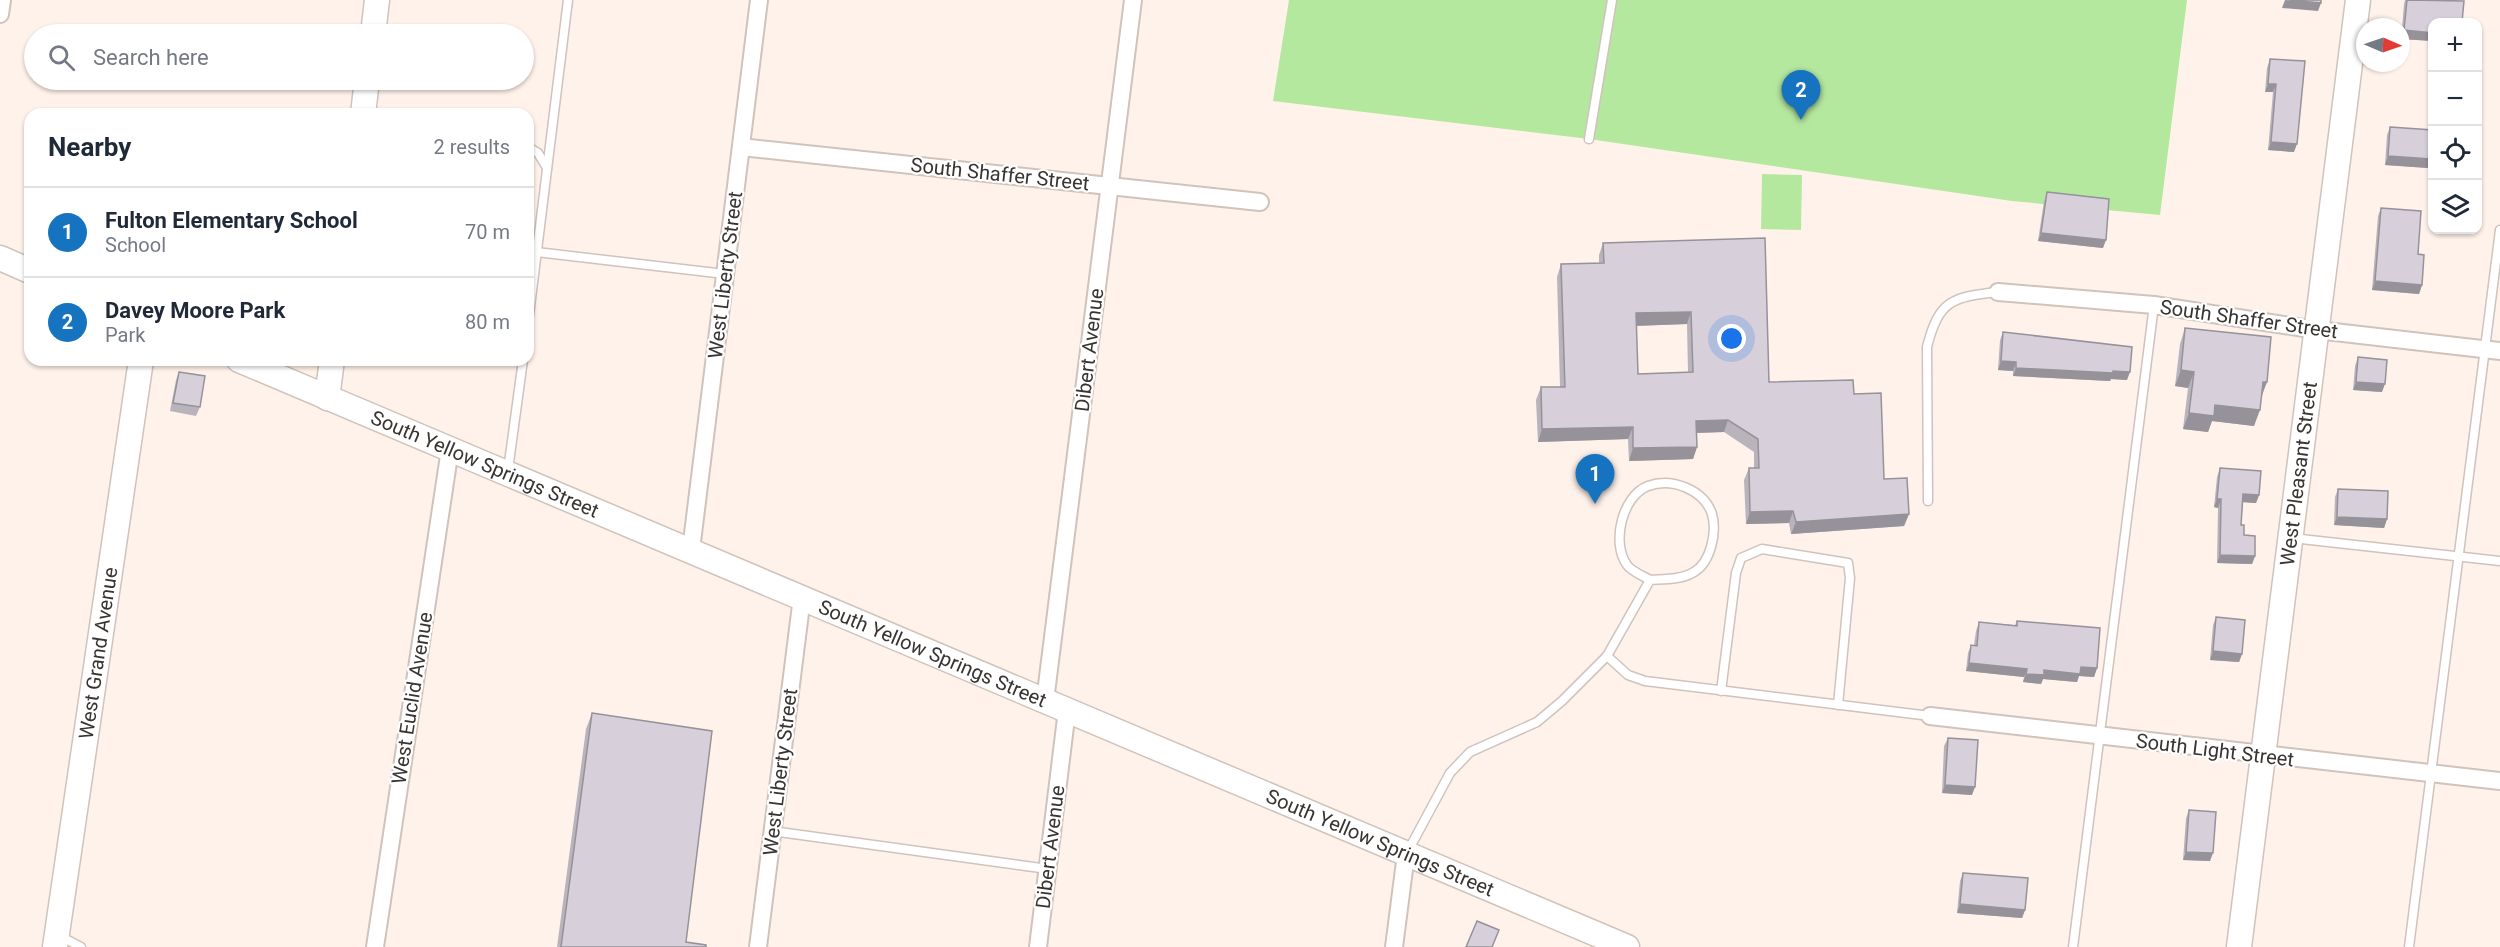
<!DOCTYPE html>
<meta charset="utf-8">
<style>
:root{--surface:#fff;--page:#f6f6f7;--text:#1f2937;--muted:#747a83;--line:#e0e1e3;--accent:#1673c0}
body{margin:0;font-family:Roboto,sans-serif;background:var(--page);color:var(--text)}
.controls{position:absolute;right:18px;top:18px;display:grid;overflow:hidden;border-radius:12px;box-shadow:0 2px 4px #0004}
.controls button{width:54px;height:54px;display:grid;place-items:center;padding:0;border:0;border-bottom:2px solid var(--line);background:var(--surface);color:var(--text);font:30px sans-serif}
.compass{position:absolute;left:2356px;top:18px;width:54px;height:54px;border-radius:50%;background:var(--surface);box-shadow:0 2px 4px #0004;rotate:92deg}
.you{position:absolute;left:1732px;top:339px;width:21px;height:21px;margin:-15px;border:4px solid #fff;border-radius:50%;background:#1a73e8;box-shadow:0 0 0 9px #1a73e833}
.badge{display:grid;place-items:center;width:39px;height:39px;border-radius:50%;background:var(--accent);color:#fff;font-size:20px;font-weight:700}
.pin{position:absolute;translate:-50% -50px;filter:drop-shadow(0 2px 3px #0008)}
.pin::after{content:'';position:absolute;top:32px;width:21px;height:18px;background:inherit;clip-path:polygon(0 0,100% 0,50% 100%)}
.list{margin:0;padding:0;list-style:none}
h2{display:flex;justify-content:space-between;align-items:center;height:78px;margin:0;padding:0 24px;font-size:26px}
h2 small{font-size:20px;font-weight:400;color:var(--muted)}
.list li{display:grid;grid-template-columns:39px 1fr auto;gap:18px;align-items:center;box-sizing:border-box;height:90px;padding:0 24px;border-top:2px solid var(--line)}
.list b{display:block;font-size:22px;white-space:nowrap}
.list p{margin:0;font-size:20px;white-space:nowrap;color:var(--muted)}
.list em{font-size:20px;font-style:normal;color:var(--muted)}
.icon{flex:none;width:33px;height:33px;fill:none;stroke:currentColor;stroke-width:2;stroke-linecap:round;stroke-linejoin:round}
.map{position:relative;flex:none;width:2500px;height:947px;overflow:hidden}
.search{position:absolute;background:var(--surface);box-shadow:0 2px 4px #0004;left:24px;top:24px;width:510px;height:66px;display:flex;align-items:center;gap:15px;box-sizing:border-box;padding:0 21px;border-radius:33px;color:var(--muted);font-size:22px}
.panel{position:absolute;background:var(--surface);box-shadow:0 2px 4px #0004;left:24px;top:108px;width:510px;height:258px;border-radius:18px}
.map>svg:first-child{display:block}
</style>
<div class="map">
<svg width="2500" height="947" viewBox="0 0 2500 947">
<rect width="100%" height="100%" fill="#fff2ea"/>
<g fill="#b5e89f">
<path d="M1289,0H2187L2160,215L2012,201L1589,139L1273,101Z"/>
<path d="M1762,174L1802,175L1801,230L1761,229Z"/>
</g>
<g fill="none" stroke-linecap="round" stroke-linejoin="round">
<defs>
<g id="lane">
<path d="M1589,139L1612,0"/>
<path d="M528,147L538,153L547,168"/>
<path d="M528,251L725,274"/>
<path d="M528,323L568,0"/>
<path d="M508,470L523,360"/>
<path d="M1928,501L1927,347C1939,300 1952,297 1998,292"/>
<path d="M2292,538L2500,561"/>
<path d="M1607,656L1628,675L1645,681L1930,716"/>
<path d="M1721,691L1736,573L1741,558L1762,549L1848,563L1850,578L1838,705"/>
<path d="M772,831L1048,869"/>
<path d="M1408,851L1450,773L1470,752L1537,722L1562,701L1607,656L1650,580C1664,579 1681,580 1694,572C1711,562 1717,532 1712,514C1704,490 1672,477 1648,486C1622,496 1611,543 1627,565C1631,571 1643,576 1650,580"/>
<path d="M60,936L81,947"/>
<path d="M2073,947L2154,305"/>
<path d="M2409,947L2500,230"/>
</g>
<g id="street">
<path d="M0,14L2,0"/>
<path d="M741,147L1260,202"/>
<path d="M1998,292L2154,305L2317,330L2500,351"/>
<path d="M691,550L759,0"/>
<path d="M1045,701L1133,0"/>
<path d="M1930,716L2500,781"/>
<path d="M375,947L450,449"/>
<path d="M758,947L802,597"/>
<path d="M1038,947L1067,710"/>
<path d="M1394,947L1406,854"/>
</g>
<g id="secondary">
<path d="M373,34L377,0"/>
<path d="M363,114L367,80"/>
<path d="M0,258L30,271"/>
<path id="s1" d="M239,360L1627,947"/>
<path d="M327,398L332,360"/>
<path id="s2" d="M55,947L141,360"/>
<path id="s3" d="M2239,947L2358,0"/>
</g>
</defs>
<use href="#lane" stroke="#cfc3bb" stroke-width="11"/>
<use href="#street" stroke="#cfc3bb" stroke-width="20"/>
<use href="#secondary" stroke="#cfc3bb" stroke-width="27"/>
<use href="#lane" stroke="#fff" stroke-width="8"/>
<use href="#street" stroke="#fff" stroke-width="16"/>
<use href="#secondary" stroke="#fff" stroke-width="24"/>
</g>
<g fill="#b9b3bc" fill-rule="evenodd">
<path d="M2405,0H2457L2433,41L2401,39L2404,4Z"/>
<path d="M2270,59L2294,152L2268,150L2273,92H2265L2267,68Z"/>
<path d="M2390,127L2431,159L2428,168L2385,165L2387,135Z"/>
<path d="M2047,192L2103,248L2038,241L2044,201Z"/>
<path d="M2381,208L2418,254L2422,285L2419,294L2372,290L2378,216Z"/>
<path d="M1765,238L1769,382L1854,394L1884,479L1909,514L1904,526L1791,534L1789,523L1746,524L1744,480L1749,468H1754V452L1724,432L1697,433V447L1693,459L1629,461L1628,439L1538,442L1536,400L1541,387H1560L1557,277L1561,264L1599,263V255L1603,243ZM1687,324L1688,373L1638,374L1636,326Z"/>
<path d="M2185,328L2261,398L2254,426L2212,421L2208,432L2183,429L2188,388L2175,386L2180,344Z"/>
<path d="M2003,332L2127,380L2111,379L2110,381L2013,376V371L1998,370L2000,340Z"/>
<path d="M2358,357L2382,392L2353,390L2355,366Z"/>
<path d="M179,372L200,407L196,416L170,411L176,380Z"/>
<path d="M2220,468L2259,495L2256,503L2243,502L2241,525L2244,535L2255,556L2252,564L2217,563L2218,508L2214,507L2217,477Z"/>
<path d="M2338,489L2387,519L2384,528L2334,525L2335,497Z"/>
<path d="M2216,617L2242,654L2239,662L2210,660L2213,625Z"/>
<path d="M2017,621L2097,668L2094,677L2079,676L2077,682L2043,679L2041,684L2023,682L2024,677L1966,671L1968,653L1971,645H1974L1976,631L1979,622L2015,625Z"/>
<path d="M592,713L686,942L706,947H557L586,729Z"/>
<path d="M1948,738L1972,795L1942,793L1944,746Z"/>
<path d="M2189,810L2210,861L2183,860L2186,818Z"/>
<path d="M1963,873L2025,910L2022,918L1957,913L1960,881Z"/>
</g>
<g fill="#969299">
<path d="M2285,0L2321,3L2318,11L2282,8Z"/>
<path d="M2404,30L2433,33V41L2401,39Z"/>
<path d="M2268,84H2276L2273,92H2265Z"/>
<path d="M2271,142L2297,144L2294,152L2268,150Z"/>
<path d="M2388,156L2431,159L2428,168L2385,165Z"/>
<path d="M2041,233L2106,240L2103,248L2038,241Z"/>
<path d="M2375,281L2422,285L2419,294L2372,290Z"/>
<path d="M1691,312L1687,324L1631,326L1636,313Z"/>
<path d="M2001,361L2016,362L2013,371L1998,370Z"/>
<path d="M2016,368L2113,371L2130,372L2127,380L2111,379L2110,381L2013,376Z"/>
<path d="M2181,370L2194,372L2188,388L2175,386Z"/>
<path d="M2263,382H2267L2261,398Z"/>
<path d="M2356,382L2385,384L2382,392L2353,390Z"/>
<path d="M2215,405L2260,410L2254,426L2212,421L2208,432L2183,429L2189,413Z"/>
<path d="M1728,420L1724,432L1692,433L1696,421Z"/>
<path d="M1633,427L1628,439L1538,442L1542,429Z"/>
<path d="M1697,447L1693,459L1629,461L1633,448Z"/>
<path d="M2243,494L2259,495L2256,503L2240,502Z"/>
<path d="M2217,499H2221L2218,508L2214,507Z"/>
<path d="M1793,511L1789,523L1746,524L1750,512Z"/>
<path d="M1909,514L1904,526L1791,534L1796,522Z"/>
<path d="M2337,517L2387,519L2384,528L2334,525Z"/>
<path d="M2220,555L2255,556L2252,564L2217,563Z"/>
<path d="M2213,651L2242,654L2239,662L2210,660Z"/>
<path d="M1969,663L2027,669L2024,677L1966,671Z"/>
<path d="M2081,667L2097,668L2094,677L2079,676L2077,682L2043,679L2041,684L2023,682L2026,674L2044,670Z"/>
<path d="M1945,785L1975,787L1972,795L1942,793Z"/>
<path d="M2186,852L2213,853L2210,861L2183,860Z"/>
<path d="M1960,904L2025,910L2022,918L1957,913Z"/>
</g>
<g fill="#d7d0db" stroke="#969299" stroke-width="1.5" fill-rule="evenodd">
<path d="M2289,0H2321V3Z"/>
<path d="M2407,0L2464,1L2462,22H2433V33L2404,30Z"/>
<path d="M2270,59L2305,61L2297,144L2271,142L2276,84H2268Z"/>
<path d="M2390,127L2433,130L2431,159L2388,156Z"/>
<path d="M2047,192L2109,199L2106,240L2041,233Z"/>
<path d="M2381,208L2421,211L2418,254L2424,255L2422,285L2375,281Z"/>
<path d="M1765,238L1769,382L1853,380L1854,394L1881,393L1884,479L1907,478L1909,514L1796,522L1793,511L1750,512L1749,468H1759L1758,439L1728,420L1696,421L1697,447L1633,448V427L1542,429L1541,387H1565L1561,264L1604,263L1603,243ZM1691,312L1693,372L1638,374L1636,313Z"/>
<path d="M2185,328L2271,337L2267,382H2263L2260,410L2215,405L2214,416L2189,413L2194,372L2181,370Z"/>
<path d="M2003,332L2132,347L2130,372L2113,371V373L2016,368V362L2001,361Z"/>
<path d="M2358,357L2387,360L2385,384L2356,382Z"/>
<path d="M179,372L205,376L200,407L173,403Z"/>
<path d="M2220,468L2261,471L2259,495L2243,494L2241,525H2244V535L2255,536V556L2220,555L2221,499H2217Z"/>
<path d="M2338,489L2388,491L2387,519L2337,517Z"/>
<path d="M2216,617L2245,620L2242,654L2213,651Z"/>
<path d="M2017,621L2100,628L2097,668L2081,667L2080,674L2044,670V675L2026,674L2027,669L1969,663L1971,645L1977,646L1979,622L2017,626Z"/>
<path d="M592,713L712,731L686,942L706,945V947H561Z"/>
<path d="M1948,738L1978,740L1975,787L1945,785Z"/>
<path d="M2189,810L2216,812L2213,853L2186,852Z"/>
<path d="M1963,873L2028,878L2025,910L1960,904Z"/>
<path d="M1477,921L1499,930L1492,947H1466Z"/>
</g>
<g text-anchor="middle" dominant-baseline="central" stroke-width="4.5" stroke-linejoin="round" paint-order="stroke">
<g font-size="20" fill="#393431" stroke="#fff">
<text transform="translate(1000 174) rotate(6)">South Shaffer Street</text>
<text transform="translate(725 275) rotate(-83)">West Liberty Street</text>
<text transform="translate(2249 319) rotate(8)">South Shaffer Street</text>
<text transform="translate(1089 350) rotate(-83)">Dibert Avenue</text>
<text stroke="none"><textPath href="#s1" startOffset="267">South Yellow Springs Street</textPath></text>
<text stroke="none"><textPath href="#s3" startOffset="477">West Pleasant Street</textPath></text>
<text stroke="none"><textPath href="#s1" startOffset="753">South Yellow Springs Street</textPath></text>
<text stroke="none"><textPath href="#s2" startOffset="297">West Grand Avenue</textPath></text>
<text transform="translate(412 698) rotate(-81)">West Euclid Avenue</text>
<text transform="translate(2215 750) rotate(7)">South Light Street</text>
<text transform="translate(780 772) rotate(-83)">West Liberty Street</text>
<text stroke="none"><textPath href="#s1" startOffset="1239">South Yellow Springs Street</textPath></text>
<text transform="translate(1050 847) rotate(-83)">Dibert Avenue</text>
</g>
</g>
</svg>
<div class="controls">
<button>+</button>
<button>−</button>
<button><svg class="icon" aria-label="locate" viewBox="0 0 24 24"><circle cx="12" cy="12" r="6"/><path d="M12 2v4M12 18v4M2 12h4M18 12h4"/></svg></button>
<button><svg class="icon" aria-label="layers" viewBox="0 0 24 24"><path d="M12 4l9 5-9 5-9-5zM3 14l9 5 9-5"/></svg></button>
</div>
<svg class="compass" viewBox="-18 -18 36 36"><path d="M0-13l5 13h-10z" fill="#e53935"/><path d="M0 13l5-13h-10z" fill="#747a83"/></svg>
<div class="you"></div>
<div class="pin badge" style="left:1595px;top:504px">1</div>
<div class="pin badge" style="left:1801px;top:120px">2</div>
<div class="search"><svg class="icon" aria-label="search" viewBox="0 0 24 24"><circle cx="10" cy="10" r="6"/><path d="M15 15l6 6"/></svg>Search here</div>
<section class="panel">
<h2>Nearby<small>2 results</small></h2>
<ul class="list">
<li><span class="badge">1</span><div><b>Fulton Elementary School</b><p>School</p></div><em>70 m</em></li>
<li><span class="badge">2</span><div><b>Davey Moore Park</b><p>Park</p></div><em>80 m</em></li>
</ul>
</section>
</div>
